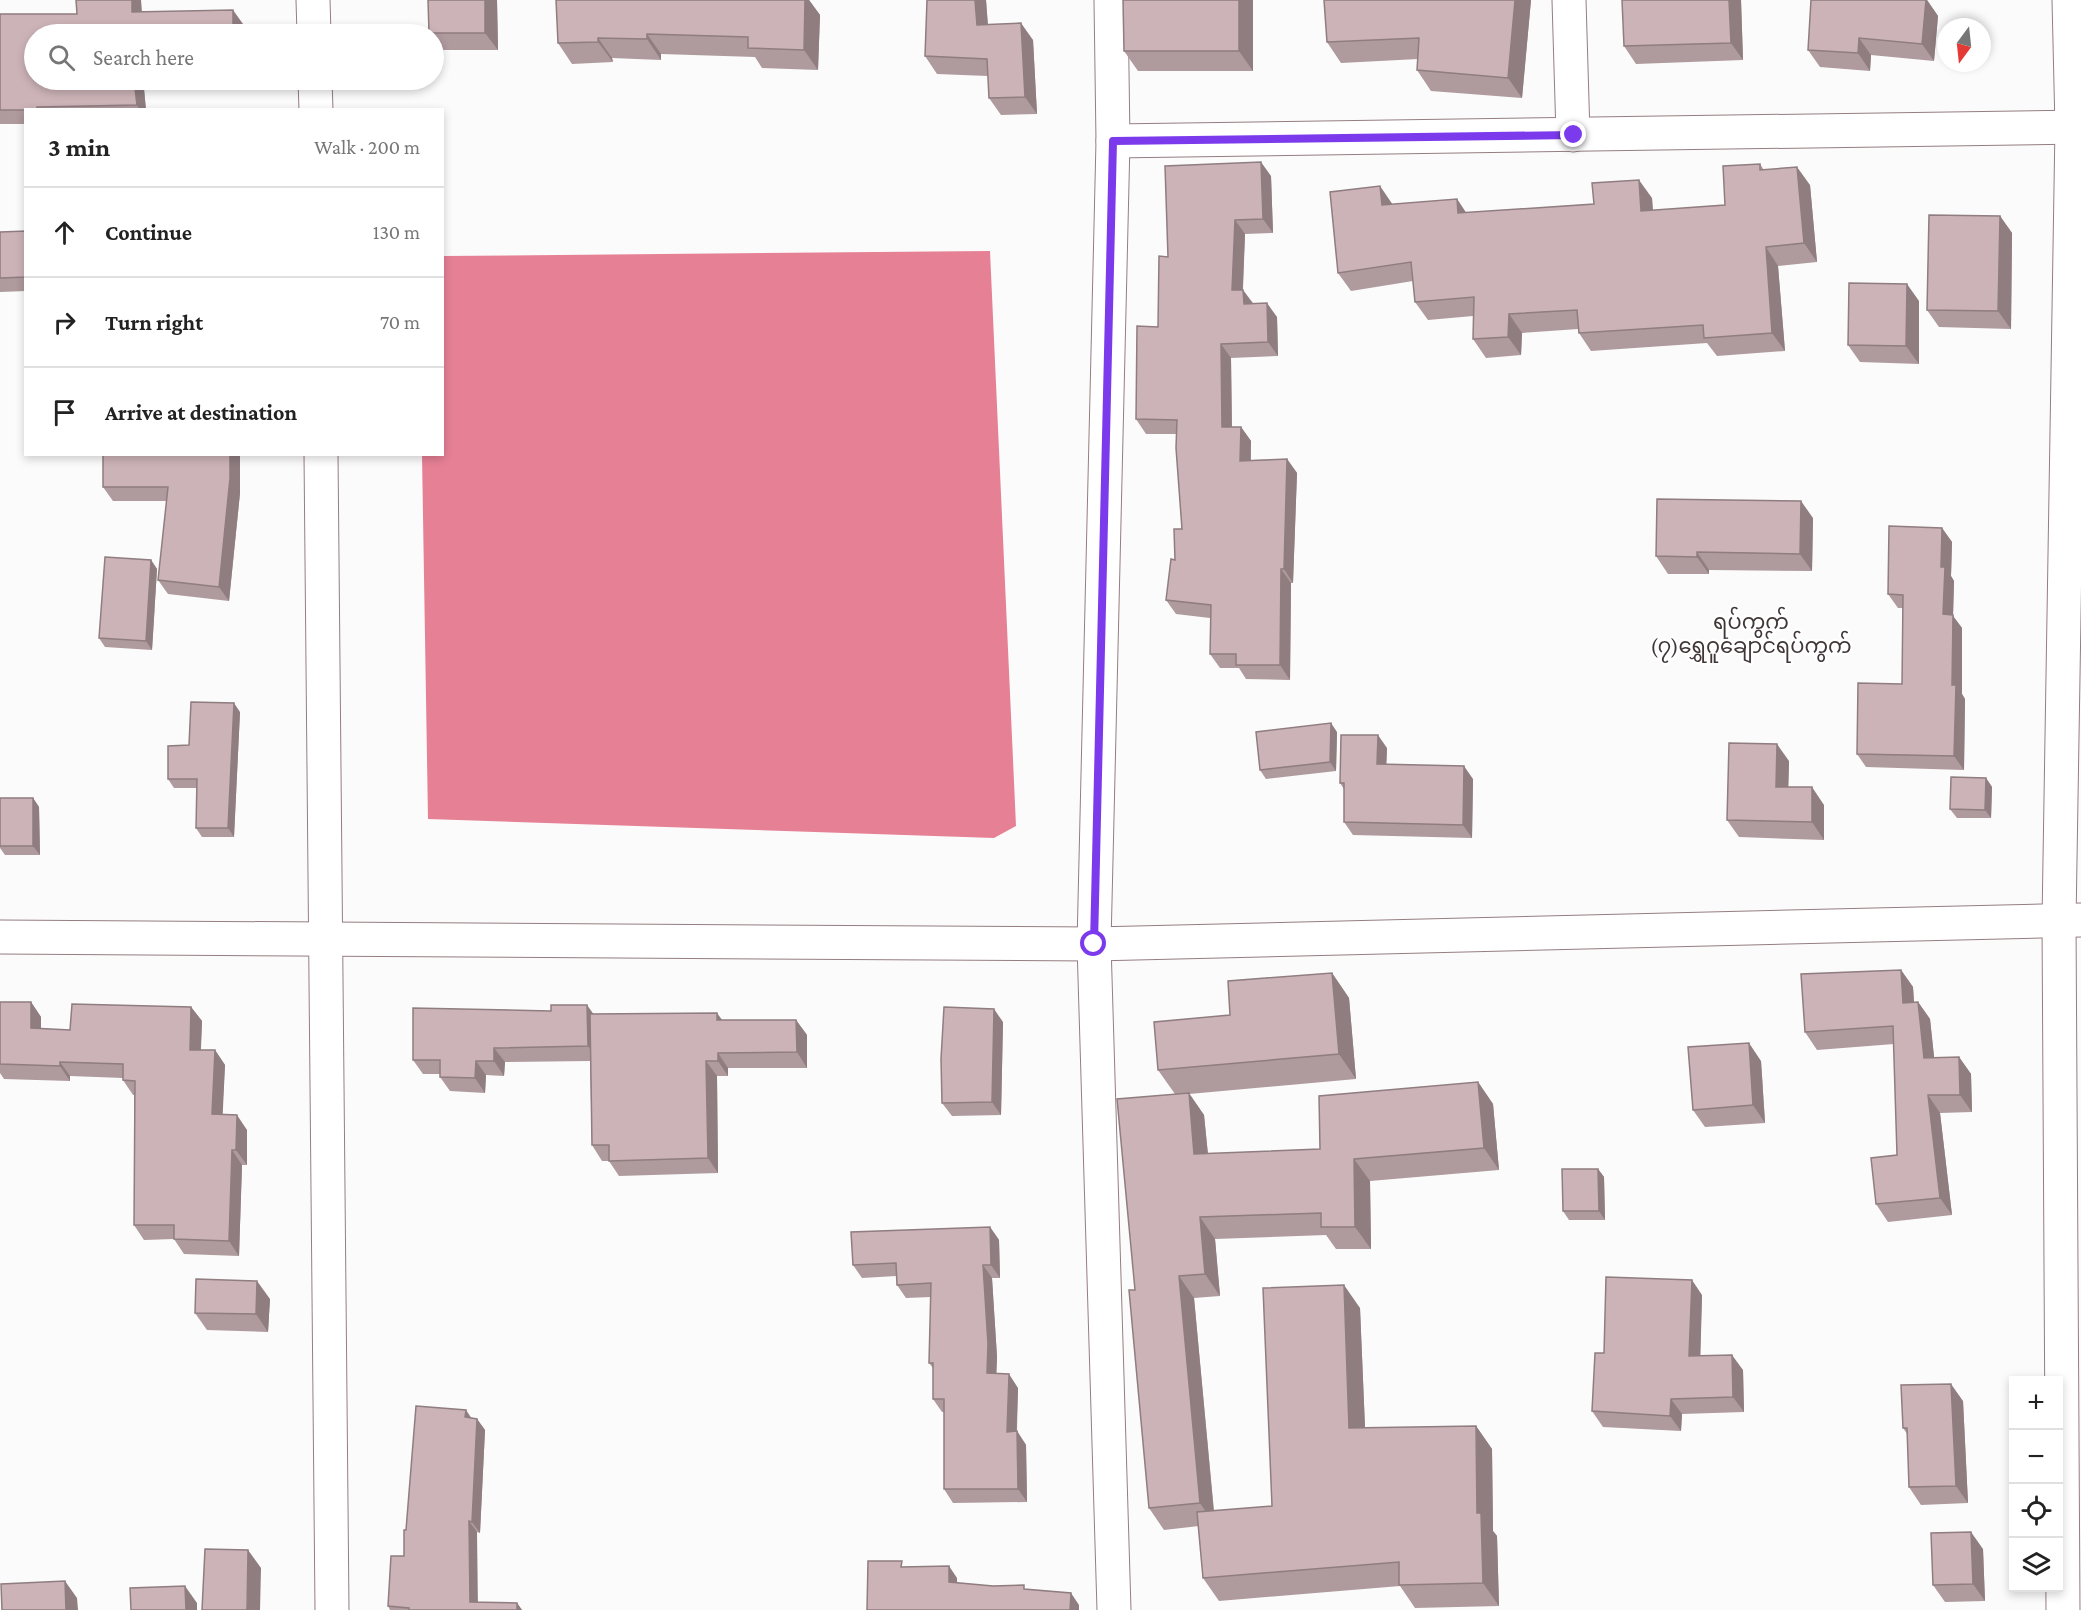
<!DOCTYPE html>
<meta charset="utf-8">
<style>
:root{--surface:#fff;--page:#f2f2f2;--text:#222;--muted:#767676;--line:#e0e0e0}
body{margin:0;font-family:"Crimson Pro","Noto Sans Myanmar",serif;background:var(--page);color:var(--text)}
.controls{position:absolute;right:18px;bottom:18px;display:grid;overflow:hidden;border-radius:0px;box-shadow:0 3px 9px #0003}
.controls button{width:54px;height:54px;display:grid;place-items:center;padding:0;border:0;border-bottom:2px solid var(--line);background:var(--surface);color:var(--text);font:30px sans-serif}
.compass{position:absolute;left:1937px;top:18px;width:54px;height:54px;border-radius:50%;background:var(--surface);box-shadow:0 3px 9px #0003;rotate:195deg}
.stop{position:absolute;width:18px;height:18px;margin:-14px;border:4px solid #7c3aed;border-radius:50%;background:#fff}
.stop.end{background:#7c3aed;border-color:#fff;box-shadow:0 2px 6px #0008}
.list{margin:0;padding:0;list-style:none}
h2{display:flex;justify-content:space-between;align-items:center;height:78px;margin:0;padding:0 24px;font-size:26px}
h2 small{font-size:20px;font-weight:400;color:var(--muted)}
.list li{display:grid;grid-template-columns:39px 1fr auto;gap:18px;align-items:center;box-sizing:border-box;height:90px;padding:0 24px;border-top:2px solid var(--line)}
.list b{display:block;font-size:22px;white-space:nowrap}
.list em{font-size:20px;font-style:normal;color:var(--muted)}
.icon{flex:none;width:33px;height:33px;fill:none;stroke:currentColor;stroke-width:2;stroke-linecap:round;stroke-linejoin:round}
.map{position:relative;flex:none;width:2081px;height:1610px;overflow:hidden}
.search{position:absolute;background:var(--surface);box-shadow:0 3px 9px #0003;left:24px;top:24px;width:420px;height:66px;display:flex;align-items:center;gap:15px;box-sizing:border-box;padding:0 21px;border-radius:33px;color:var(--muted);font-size:22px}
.panel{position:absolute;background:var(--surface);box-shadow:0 3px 9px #0003;left:24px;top:108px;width:420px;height:348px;border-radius:0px}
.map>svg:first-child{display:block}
</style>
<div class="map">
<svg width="2081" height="1610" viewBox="0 0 2081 1610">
<rect width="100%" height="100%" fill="#fbfbfb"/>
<path fill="#e68095" d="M990,251L1016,826L994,838L428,819L422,455L442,454L443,256Z"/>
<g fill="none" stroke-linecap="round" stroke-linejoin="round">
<defs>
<g id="street">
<path d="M313,0L314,34"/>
<path d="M1111,0L1113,141L1094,944L1114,1610"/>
<path d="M1569,0L1573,135"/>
<path d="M315,80L316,110"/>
<path d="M1113,141L2081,127"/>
<path d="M321,454L332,1610"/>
<path d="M0,937L1094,944L2081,920"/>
<path d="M2063,1610L2059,921L2072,127L2069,0"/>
</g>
</defs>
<use href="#street" stroke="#957d80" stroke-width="35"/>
<use href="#street" stroke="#fff" stroke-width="33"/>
</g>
<g fill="#af9a9d">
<path d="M76,0H141L142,12L243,24L34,80H244V84H200V90L144,89L146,110H26V124H0V14H77Z"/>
<path d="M428,0H497L498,50H441L434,40V34H430L429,33Z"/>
<path d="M556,0H809L820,15L818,70L762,68L755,57L661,54V60L612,58L613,62L572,64L558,43Z"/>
<path d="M927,0H986L988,25L1033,40L1037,114L1001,115L989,98L988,76L937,74L925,56Z"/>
<path d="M1123,0H1253V71H1138L1124,51Z"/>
<path d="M1531,0L1522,98L1431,91L1417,70L1418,59L1341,63L1327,42Z"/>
<path d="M1741,0L1743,60L1636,64L1624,46Z"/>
<path d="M1811,0H1927L1938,16L1934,61L1871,55L1870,71L1820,67L1808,50Z"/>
<path d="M1760,164L1764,170L1810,185L1817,262L1778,266L1785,351L1717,356L1707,343L1591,351L1579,333L1578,329L1522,333L1521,355L1486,358L1473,339V316L1428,320L1415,302L1413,281L1351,291L1338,273L1457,199L1466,213L1594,204L1652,198L1653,211L1725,205Z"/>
<path d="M1271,176L1273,233L1245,234L1243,290L1253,303L1277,317L1278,356L1231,358L1232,427H1241L1251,441V460L1287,459L1297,473L1293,583H1291L1290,680L1246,679L1239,668H1220L1210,654V618L1176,614L1166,600L1182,529L1177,434H1146L1136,419L1158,327L1168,257Z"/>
<path d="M2000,216L2012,233L2011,329L1939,327L1927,310Z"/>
<path d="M26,231V291L0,292V232Z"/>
<path d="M1919,301V364L1860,362L1848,345Z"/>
<path d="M103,454H240V493L229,601L168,594L158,580L167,501H113L103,487Z"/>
<path d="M1813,518L1812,571L1709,570V574H1668L1656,556Z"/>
<path d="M1942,528L1952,542L1951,576L1954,581L1953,616L1962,628V694L1965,699L1964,770L1866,767L1857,754L1902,684L1903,608H1898L1888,594Z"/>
<path d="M151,560L157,569L152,650L105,647L99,638Z"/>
<path d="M240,712L234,837H202L196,828L197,788H174L168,779L189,745Z"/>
<path d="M1337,732L1336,771L1266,779L1260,770Z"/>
<path d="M1387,748L1386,764L1473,779L1472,838L1353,835L1344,822V789L1340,783Z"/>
<path d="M1789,761L1788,787L1824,805V840L1739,837L1727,820Z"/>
<path d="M1986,778L1992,787L1991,818H1957L1950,809Z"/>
<path d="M0,798H33L39,807L40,855H5L0,848Z"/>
<path d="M1901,970L1913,987L1914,1002H1918L1930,1019L1934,1057H1959L1971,1074L1972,1112L1940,1113L1952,1215L1888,1222L1876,1204L1897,1155L1894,1044L1817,1050L1805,1032Z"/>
<path d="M1332,973L1349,998L1356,1079L1189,1094L1204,1115L1208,1154L1320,1149L1478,1082L1493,1104L1499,1170L1370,1181L1371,1249H1336L1326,1235L1215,1239L1220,1296L1194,1298L1214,1511L1272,1506L1360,1308L1365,1428L1476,1426L1492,1449L1493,1531L1497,1536L1499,1606L1415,1608L1400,1586L1219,1601L1203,1578L1199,1526L1164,1530L1149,1508L1135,1290L1175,1094L1158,1070L1230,1015Z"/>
<path d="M0,1002H31L41,1017V1029L70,1030L191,1007L202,1021L201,1050H215L225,1065L222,1115L247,1130V1165H242L239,1256L184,1254L174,1239L144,1240L134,1225V1095H133L123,1080V1078L70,1076V1081L4,1079L0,1073Z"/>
<path d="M594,1014L722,1020H796L807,1035V1068H728V1076H717L718,1173L619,1176L609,1161H602L592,1145L590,1061L505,1062L504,1076L486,1075L485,1093L450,1091L440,1077V1074H423L413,1060Z"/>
<path d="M1003,1022L1001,1115L952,1116L942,1103Z"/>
<path d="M1761,1061L1765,1123L1705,1127L1693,1110Z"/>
<path d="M1598,1169L1604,1177L1605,1220H1569L1563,1211Z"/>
<path d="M990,1227L999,1240L1000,1278H992L997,1357L996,1374L1018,1388L1017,1431L1026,1445L1027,1502L953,1503L944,1489V1412H942L933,1399V1368L929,1363L931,1297L906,1298L897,1285L896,1276L862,1278L853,1265Z"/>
<path d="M1702,1295L1700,1355L1743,1370L1744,1412L1682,1414L1681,1431L1603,1427L1592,1411L1604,1353Z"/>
<path d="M270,1299L268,1332L207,1330L195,1313Z"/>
<path d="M1963,1401L1968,1503L1921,1505L1909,1487L1908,1435L1903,1428Z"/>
<path d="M471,1418L477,1419L485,1430L480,1533L477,1532V1602L517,1603L522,1610H390L388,1606L404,1556L406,1530Z"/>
<path d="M1983,1549L1985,1601L1945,1602L1933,1585Z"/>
</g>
<g fill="#8f7d80">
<path d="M132,0H141L142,26L132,12Z"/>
<path d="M485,0H497L498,50L485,33Z"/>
<path d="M805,0H809L820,15L818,70L804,50Z"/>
<path d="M975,0H986L989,42L977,25Z"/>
<path d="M1239,0H1253V71L1239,51Z"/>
<path d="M1515,0H1531L1522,98L1508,78Z"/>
<path d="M1729,0H1741L1743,60L1731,43Z"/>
<path d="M1926,0H1927L1938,16L1934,61L1922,44Z"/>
<path d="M233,10L243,24V34H233Z"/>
<path d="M1021,23L1033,40L1037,114L1025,97Z"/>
<path d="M647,34L661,54V60L647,39Z"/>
<path d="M598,38L612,58L613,62L598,42Z"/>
<path d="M1859,38L1871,55L1870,71L1858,53Z"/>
<path d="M134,80H137L144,89L146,110H140L137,105Z"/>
<path d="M193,80H197L200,84V90Z"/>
<path d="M1261,162L1271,176L1273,233L1263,219Z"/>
<path d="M1797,167L1810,185L1817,262L1804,243Z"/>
<path d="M1639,180L1652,198L1654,229L1641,211Z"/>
<path d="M1380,186L1393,205H1382Z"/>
<path d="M1457,199L1469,217L1458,213Z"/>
<path d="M2000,216L2012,233L2011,329L1998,311Z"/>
<path d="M1235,220L1245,234L1242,305L1232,290Z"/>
<path d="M1766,247L1778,266L1785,351L1772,333Z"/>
<path d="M1907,284L1919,301V364L1906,346Z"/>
<path d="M1243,290L1253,304H1244Z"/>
<path d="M1267,303L1277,317L1278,356L1268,342Z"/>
<path d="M1509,314L1522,333L1521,355L1508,337Z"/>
<path d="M1221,344L1231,358L1232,441L1222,427Z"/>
<path d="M1241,427L1251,441L1250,475L1240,461Z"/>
<path d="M230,454H240V493L229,601L219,587Z"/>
<path d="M1287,459L1297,473L1293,583L1284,569Z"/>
<path d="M1801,501L1813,518L1812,571L1800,554Z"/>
<path d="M1942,528L1952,542L1951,576L1954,581L1953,616L1962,628V694L1965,699L1964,770L1954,756L1952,685L1943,614L1941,567Z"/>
<path d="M1697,552L1709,570V574L1697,557Z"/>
<path d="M151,560L157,569L152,650L146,641Z"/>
<path d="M1281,569L1291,583L1290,680L1280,665Z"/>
<path d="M234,703L240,712L234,837L228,828Z"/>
<path d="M1331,723L1337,732L1336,771L1330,762Z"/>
<path d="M1378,735L1387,748L1386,777L1377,764Z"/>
<path d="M1777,744L1789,761L1788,804L1776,787Z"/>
<path d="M1464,766L1473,779L1472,838L1463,825Z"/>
<path d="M1986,778L1992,787L1991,818L1985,810Z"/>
<path d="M1812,787L1824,805V840L1812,822Z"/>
<path d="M33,798L39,807L40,855L33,846Z"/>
<path d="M1901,970L1913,987L1915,1020L1903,1003Z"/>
<path d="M1332,973L1349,998L1356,1079L1339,1054Z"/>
<path d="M31,1002L41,1017V1043L31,1028Z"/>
<path d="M1918,1002L1930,1019L1936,1075L1924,1058Z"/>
<path d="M587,1005L597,1019L598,1061L588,1046Z"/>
<path d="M191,1007L202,1021L200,1064L190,1050Z"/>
<path d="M994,1009L1003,1022L1001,1115L992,1102Z"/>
<path d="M717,1013L728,1028L717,1020Z"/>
<path d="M796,1020L807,1035V1068L797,1052Z"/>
<path d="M1749,1043L1761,1061L1765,1123L1753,1105Z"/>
<path d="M494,1048L505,1062L504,1076L494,1061Z"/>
<path d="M215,1050L225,1065L222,1129L212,1114Z"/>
<path d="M718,1053L728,1068V1076L718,1061Z"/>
<path d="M1959,1057L1971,1074L1972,1112L1960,1095Z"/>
<path d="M476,1061L486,1075L485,1093L475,1078Z"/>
<path d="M706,1061L717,1076L718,1173L708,1158Z"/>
<path d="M60,1062L70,1076V1081L60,1066Z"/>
<path d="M1478,1082L1493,1104L1499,1170L1484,1148Z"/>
<path d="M1189,1093L1204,1115L1210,1176L1194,1154Z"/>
<path d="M1928,1095L1940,1113L1952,1215L1940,1198Z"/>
<path d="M237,1115L247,1130V1165L236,1150Z"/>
<path d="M232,1150L242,1165L239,1256L229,1241Z"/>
<path d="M1354,1159L1370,1181L1371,1249L1355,1227Z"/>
<path d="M1598,1169L1604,1177L1605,1220L1599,1211Z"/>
<path d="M1200,1217L1215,1239L1220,1296L1205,1274Z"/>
<path d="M990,1227L999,1240L1000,1278L991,1265Z"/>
<path d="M983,1265L992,1278L997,1357L996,1387L987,1373Z"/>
<path d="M1179,1276L1194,1298L1215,1525L1200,1503Z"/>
<path d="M1692,1280L1702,1295L1700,1371L1689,1356Z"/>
<path d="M257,1281L270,1299L268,1332L256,1314Z"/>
<path d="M1344,1285L1360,1308L1366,1451L1349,1428Z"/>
<path d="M1732,1355L1743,1370L1744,1412L1733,1397Z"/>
<path d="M1009,1374L1018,1388L1016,1445L1007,1432Z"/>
<path d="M1951,1384L1963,1401L1968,1503L1956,1486Z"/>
<path d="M1671,1399L1682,1414L1681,1431L1670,1416Z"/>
<path d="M466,1410L474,1422L465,1417Z"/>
<path d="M477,1419L485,1430L480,1533L472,1522Z"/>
<path d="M1476,1426L1492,1449L1493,1531L1497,1536L1499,1606L1483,1583L1477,1513Z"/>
<path d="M1017,1431L1026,1445L1027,1502L1018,1489Z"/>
<path d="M469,1521L477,1532L478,1610L470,1602Z"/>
<path d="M1971,1532L1983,1549L1985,1601L1973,1584Z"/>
<path d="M248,1550L261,1568L260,1610H247Z"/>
<path d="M949,1566L957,1578V1594L949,1582Z"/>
<path d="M65,1581L77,1598L78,1610H66Z"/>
<path d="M185,1586L197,1603V1610H186Z"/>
<path d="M1071,1593L1079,1605V1610H1070Z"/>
<path d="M517,1603L522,1610H517Z"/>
</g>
<g fill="#ccb3b7" stroke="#8f7d80" stroke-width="1.5">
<path d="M76,0H132V12L233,10V34H34V80H134L137,105L37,107V110H0V14H77Z"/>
<path d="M428,0H485V33H429Z"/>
<path d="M556,0H805L804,50L748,48V37L647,34V39L598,38V42L558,43Z"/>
<path d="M927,0H975L977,25L1021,23L1025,97L989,98L987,59L925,56Z"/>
<path d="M1123,0H1239V51H1124Z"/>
<path d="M1324,0H1515L1508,78L1417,70L1419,38L1327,42Z"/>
<path d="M1622,0H1729L1731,43L1624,46Z"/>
<path d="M1811,0H1926L1922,44L1859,38L1858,53L1808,50Z"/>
<path d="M1261,162L1263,219L1235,220L1232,290H1243L1244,304L1267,303L1268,342L1221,344L1222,427H1241L1240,461L1287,459L1284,569H1281L1280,665H1236V654H1210L1211,605L1166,600L1171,559L1175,560L1174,529H1182L1176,448L1177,420L1136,419L1137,326L1158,327L1159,256L1168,257L1165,166Z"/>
<path d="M1760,164V170L1797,167L1804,243L1766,247L1772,333L1704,338L1703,325L1579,333L1577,310L1509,314L1508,337L1473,339L1474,297L1415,302L1411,262L1338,273L1330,192L1380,186L1382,205L1457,199L1458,213L1594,204L1592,183L1639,180L1641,211L1725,205L1723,166Z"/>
<path d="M1929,215L2000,216L1998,311L1927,310Z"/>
<path d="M26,231V277L0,278V232Z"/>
<path d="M1849,283L1907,284L1906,346L1848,345Z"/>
<path d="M103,454H230V478L219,587L158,580L168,487H103Z"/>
<path d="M1657,499L1801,501L1800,554L1697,552V557L1656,556Z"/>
<path d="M1889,526L1942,528L1941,567H1945L1943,614L1953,615L1952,685H1956L1954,756L1857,754L1858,683L1902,684L1903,595L1888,594Z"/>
<path d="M105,557L151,560L146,641L99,638Z"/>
<path d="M191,702L234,703L228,828H196L197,779H168V746L189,745Z"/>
<path d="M1331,723L1330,762L1260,770L1256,732Z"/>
<path d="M1341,735H1378L1377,764L1464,766L1463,825L1344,822V783H1340Z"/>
<path d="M1729,743L1777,744L1776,787H1812V822L1727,820Z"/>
<path d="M1951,777L1986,778L1985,810L1950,809Z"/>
<rect x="0" y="798" width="33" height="48"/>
<path d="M1901,970L1903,1003L1918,1002L1924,1058L1959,1057L1960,1095H1928L1940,1198L1876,1204L1871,1158L1897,1155L1893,1026L1805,1032L1801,974Z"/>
<path d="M1332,973L1339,1054L1158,1070L1154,1022L1230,1015L1228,981Z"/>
<path d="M0,1002H31V1028L70,1030L72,1004L191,1007L190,1050H215L212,1114L237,1115L236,1150H232L229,1241L174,1239V1225H134L135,1081L123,1080V1064L60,1062V1066L0,1064Z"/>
<path d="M551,1005H587L588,1046L494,1048V1061H476L475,1078L440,1077V1060H413V1008L551,1011Z"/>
<path d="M944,1007L994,1009L992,1102L942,1103L941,1059Z"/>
<path d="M717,1013V1020H796L797,1052L718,1053V1061H706L708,1158L609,1161V1145H592L590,1014Z"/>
<path d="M1749,1043L1753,1105L1693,1110L1688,1047Z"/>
<path d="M1478,1082L1484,1148L1354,1159L1355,1227H1321V1213L1200,1217L1205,1274L1179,1276L1200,1503L1149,1508L1129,1290H1135L1117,1099L1189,1093L1194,1154L1320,1149L1319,1096Z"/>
<path d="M1562,1169H1598L1599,1211H1563Z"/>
<path d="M990,1227L991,1265H983L988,1344L987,1373L1009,1374L1007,1432L1017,1431L1018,1489H944V1399H933V1363H929L931,1283L897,1285L896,1263L853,1265L851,1232Z"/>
<path d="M1606,1277L1692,1280L1689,1356L1732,1355L1733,1397L1671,1399L1670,1416L1592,1411L1595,1353H1604Z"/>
<path d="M196,1279L257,1281L256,1314L195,1313Z"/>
<path d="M1344,1285L1349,1428L1476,1426L1477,1513H1481L1483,1583L1399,1585V1562L1203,1578L1197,1512L1272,1506L1263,1288Z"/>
<path d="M1951,1384L1956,1486L1909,1487L1907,1428H1903L1901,1385Z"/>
<path d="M416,1406L466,1410L465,1417L477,1419L472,1522L469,1521L470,1602L517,1603V1610H409V1608L388,1606L391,1556H404V1530H406Z"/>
<path d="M1971,1532L1973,1584L1933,1585L1931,1533Z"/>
<path d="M205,1549L248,1550L247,1610H202Z"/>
<path d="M868,1561H902L901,1567L949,1566V1582L993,1586L1024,1585V1589L1071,1593L1070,1610H867Z"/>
<path d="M65,1581L66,1610H2L1,1584Z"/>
<path d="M185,1586L186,1610H131L130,1588Z"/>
</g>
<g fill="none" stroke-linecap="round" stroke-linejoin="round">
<path stroke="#7c3aed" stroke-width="8" d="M1094,944L1113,141L1574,135"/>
</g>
<g text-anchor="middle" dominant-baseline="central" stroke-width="4.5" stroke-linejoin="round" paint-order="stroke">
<g font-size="21" fill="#413738" stroke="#fff">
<text x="1751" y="622">ရပ်ကွက်<tspan x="1751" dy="24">(၇)ရွှေဂူချောင်ရပ်ကွက်</tspan></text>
</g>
</g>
</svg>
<div class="controls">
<button>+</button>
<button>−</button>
<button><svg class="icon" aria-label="locate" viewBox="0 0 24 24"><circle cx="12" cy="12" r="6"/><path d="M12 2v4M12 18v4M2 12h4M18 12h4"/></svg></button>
<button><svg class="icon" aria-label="layers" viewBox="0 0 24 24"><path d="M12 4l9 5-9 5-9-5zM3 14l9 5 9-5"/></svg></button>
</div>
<svg class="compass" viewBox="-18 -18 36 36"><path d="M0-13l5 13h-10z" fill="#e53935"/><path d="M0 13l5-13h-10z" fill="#767676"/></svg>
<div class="stop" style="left:1094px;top:944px"></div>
<div class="stop end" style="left:1574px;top:135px"></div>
<div class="search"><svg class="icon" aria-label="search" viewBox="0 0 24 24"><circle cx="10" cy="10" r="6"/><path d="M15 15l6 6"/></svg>Search here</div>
<section class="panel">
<h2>3 min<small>Walk · 200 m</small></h2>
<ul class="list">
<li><svg class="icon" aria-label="ahead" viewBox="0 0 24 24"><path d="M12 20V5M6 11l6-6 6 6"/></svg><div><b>Continue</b></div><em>130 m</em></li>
<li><svg class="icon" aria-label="right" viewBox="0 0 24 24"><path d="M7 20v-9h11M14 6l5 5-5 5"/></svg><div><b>Turn right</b></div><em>70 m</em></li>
<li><svg class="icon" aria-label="arrive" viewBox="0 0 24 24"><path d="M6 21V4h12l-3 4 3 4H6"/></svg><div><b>Arrive at destination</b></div></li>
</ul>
</section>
</div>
